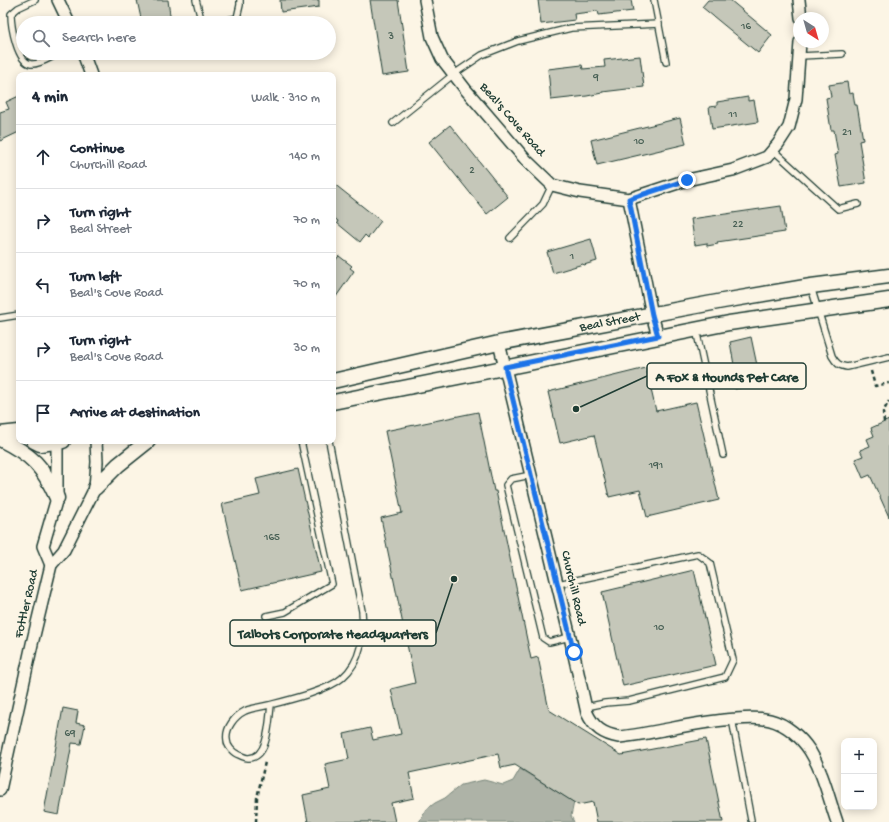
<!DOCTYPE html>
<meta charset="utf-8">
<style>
:root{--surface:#fff;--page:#f2f2f3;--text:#1f2937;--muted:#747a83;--line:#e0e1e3}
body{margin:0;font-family:"Gochi Hand",sans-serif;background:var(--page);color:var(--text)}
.controls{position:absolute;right:12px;bottom:12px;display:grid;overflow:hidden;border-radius:8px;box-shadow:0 2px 10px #0003}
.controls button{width:36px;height:36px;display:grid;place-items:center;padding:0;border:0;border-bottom:1px solid var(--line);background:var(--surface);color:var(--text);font:20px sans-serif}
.compass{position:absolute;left:793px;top:12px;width:36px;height:36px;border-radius:50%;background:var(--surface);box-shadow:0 2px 10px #0003;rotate:143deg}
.stop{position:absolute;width:12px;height:12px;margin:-9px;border:3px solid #1a73e8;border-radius:50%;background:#fff}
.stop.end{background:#1a73e8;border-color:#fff;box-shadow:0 1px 4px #0008}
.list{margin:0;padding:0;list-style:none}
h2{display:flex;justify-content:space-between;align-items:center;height:52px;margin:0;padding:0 16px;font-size:17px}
h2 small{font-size:13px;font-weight:400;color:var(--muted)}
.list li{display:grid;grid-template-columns:26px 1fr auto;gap:12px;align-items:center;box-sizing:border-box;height:64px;padding:0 16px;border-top:1px solid var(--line)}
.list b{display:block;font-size:15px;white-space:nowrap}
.list p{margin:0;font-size:13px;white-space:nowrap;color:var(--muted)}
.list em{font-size:13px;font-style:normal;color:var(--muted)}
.icon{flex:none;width:22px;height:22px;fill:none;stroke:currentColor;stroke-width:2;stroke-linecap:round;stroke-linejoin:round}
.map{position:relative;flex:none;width:889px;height:822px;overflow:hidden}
.search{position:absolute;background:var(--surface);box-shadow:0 2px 10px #0003;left:16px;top:16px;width:320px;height:44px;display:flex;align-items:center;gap:10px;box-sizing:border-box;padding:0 14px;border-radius:22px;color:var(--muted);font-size:15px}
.panel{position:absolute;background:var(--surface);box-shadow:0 2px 10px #0003;left:16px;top:72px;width:320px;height:372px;border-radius:8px}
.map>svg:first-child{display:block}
</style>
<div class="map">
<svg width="889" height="822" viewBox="0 0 889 822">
<rect width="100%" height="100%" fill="#fcf5e5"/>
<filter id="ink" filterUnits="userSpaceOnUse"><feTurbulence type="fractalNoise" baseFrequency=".025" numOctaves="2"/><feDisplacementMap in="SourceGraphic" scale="8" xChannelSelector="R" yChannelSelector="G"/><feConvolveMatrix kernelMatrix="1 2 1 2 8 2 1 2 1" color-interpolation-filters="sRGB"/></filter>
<g filter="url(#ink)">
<path fill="#aeb3a7" stroke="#758479" d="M520,769L574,802L571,816L574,822H419L427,809L435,803L445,798L461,785L484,780L503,785L513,781Z"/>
<g fill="#c5c7b9" stroke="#1f3d34">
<path d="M137,0H168L171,23H142Z"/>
<path d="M280,0H319V7L281,12Z"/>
<path d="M370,0H398L409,72L382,76Z"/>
<path d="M538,0H631L633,11L599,15L598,11L574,14L575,20L541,24Z"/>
<path d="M708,0H730L772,35L758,53L702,7Z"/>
<path d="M640,56L644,87L602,92V93L587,96L551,100L548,69L582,65L583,69L605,67L604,60Z"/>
<path d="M847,82L849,94L853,93L855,105H857L863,140L859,141L866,183L841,187L835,155L838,154L834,130H831L826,98L831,97L829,85Z"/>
<path d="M19,96V132L0,141V112L9,109L6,102Z"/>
<path d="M748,97V101L754,100L758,122L712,129L709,107L717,106V102Z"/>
<path d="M680,118L686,144L597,165L591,140Z"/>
<path d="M450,125L508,197L487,214L429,142Z"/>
<path d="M333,183L381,221L368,238L365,235L360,242L337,223L338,221L333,217Z"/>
<path d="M781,206L785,232L717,242L718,244L707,246V243L695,245L691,219Z"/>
<path d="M591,239L597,261L584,265L583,264L553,273L547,252Z"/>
<path d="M339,256L352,266L350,268L354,271L333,301V263Z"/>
<path d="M751,337L758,370L774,366L776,380L735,389L730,365H734L730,342Z"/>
<path d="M646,368L656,411L696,402L719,500L647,517L640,490L609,497L594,435L560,443L548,392Z"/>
<path d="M478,412L494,491H496L531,659L538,657L549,710L621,755L706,739L723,822H597L593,802L578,805L515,765L501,768L498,754L409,773L414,798L391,803L395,822H308L303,795L330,789L325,764L349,759L344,734L370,728L373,740L401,734L391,689L415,683L381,518L402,513L385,431Z"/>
<path d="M889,420V517L870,475L863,478L855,459L863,456L860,450L870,446L867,439L874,436L871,428Z"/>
<path d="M298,469L321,572L242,590L222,504L260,495L256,479Z"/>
<path d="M694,570L716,665L623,686L602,592Z"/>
<path d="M63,708L78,711L76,723L85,725L81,744L72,743L59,815L44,812Z"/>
</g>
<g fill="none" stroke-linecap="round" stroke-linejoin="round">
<defs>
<g id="service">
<path d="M35,0L18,8L11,14C11,26 17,62 31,64C40,65 52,56 60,53"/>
<path d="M196,0L202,23"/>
<path d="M654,0L666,62"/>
<path d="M216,23L237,18L240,5V0"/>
<path d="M800,56L842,54"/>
<path d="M393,123L454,74L482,55L518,41L571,28L659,24"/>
<path d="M773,150L838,209L858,204"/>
<path d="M510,238L543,204L552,185"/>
<path d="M811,287L832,356C836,363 839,366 847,367L889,357"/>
<path d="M0,318L19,315"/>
<path d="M696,329L723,455"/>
<path d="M666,382L706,374"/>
<path d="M531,475L511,479L506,485L543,638L549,642L570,637"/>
<path d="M558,584L698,554L710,563L733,660L725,677L629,701L605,703L586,707"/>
<path d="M266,616L285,612L332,584L301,441"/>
<path d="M271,705C269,719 269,759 248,758C245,758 242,756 239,755C233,753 227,746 227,740C225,728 235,716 245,711C252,708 261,707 269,705C289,700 327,691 342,678C362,661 364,635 362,611L329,441"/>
<path d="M732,719L751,820"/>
</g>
<g id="minor">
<path d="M58,0L69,23"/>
<path d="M425,0L432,37L442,59L466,90L525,159L552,185L580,192L629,199L687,180L733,170L767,157L778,144L789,127L796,99L800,42"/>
<path d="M799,0L801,18"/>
<path d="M83,53L91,75"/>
<path d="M629,199L652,315L658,336"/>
<path d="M499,343L570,637L587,713C594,728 603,734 619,737C658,733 697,721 736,719C747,718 759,717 770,720C786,724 801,737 810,751C823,772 829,799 837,822"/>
<path d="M51,565L43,546L57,498V441"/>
<path d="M0,790L32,644L51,565L64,550L95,488L97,462L96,441"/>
</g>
<g id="tertiary">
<path id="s1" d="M333,381L499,343L723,301L811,286L889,276"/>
<path d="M333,402L729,323L889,300"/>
<path d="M0,434L19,432"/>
<path d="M0,439C32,455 43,466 57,498"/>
<path d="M34,441L40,444L63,441"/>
<path d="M95,488L118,465L148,441"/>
</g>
</defs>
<use href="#service" stroke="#1f3d34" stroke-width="8"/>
<use href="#minor" stroke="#1f3d34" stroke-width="14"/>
<use href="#tertiary" stroke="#1f3d34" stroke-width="17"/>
<g stroke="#1f3d34" stroke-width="2.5" stroke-dasharray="4 3" stroke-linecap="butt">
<path d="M871,371L875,386L889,383"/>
<path d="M884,422L883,412L889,401"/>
<path d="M256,822L257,798L265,762"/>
</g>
<use href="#service" stroke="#fcf5e5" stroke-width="5.5"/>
<use href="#minor" stroke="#fcf5e5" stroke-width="11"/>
<use href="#tertiary" stroke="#fcf5e5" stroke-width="14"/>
</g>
</g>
<g fill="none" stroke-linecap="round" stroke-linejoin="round" filter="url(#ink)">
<path stroke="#1a73e8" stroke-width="5" d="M574,652L505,367L658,336L652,315L629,199L687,180"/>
</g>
<g text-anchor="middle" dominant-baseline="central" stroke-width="4" stroke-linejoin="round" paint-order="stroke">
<g font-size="11" fill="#486055">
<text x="746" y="27">16</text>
<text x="391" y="37">3</text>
<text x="596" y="78">9</text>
<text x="733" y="115">11</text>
<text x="847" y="133">21</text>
<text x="639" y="142">10</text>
<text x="472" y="171">2</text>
<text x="738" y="225">22</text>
<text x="572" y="257">1</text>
<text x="656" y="466">191</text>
<text x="272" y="538">165</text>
<text x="659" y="628">10</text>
<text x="70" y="734">69</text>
</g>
<g font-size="13" fill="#1f3d34" stroke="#fcf5e5">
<text transform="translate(512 120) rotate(49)">Beal's Cove Road</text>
<text stroke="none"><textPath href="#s1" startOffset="283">Beal Street</textPath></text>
<text transform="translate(573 588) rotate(77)">Churchill Road</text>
<text transform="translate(27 604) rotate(-77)">Fottler Road</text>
</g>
</g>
<path fill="none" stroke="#1f3d34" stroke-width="1.5" d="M576 409L647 376M454 579L436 633"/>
<g fill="#1f3d34" stroke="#fcf5e5" stroke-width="1.5">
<circle cx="576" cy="409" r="4"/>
<circle cx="454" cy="579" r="4"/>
</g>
<g fill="#fcf5e5" stroke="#1f3d34" stroke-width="1.5">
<rect x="647" y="363" width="159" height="26" rx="4"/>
<rect x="230" y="620" width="206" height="26" rx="4"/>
</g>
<g font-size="14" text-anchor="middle" font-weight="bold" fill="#1f3d34">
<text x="727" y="381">A Fox &amp; Hounds Pet Care</text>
<text x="333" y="638">Talbots Corporate Headquarters</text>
</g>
</svg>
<div class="controls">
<button>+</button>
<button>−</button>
</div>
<svg class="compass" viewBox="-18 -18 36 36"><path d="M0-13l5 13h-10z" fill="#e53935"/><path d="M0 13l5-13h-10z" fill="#747a83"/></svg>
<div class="stop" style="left:574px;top:652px"></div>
<div class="stop end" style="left:687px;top:180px"></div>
<div class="search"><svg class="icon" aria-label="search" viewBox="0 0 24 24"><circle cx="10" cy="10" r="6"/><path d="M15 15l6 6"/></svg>Search here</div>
<section class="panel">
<h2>4 min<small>Walk · 310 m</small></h2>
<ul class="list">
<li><svg class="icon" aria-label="ahead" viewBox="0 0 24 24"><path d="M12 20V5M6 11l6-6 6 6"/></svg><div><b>Continue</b><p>Churchill Road</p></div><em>140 m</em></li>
<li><svg class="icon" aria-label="right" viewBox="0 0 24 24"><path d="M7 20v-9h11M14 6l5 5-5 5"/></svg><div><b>Turn right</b><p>Beal Street</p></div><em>70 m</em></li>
<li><svg class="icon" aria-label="left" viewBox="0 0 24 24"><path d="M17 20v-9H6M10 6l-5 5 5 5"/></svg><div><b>Turn left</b><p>Beal's Cove Road</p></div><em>70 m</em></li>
<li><svg class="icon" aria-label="right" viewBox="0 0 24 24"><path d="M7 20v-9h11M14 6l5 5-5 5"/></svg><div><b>Turn right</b><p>Beal's Cove Road</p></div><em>30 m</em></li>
<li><svg class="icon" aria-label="arrive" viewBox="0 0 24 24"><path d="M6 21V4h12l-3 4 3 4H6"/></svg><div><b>Arrive at destination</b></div></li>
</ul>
</section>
</div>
